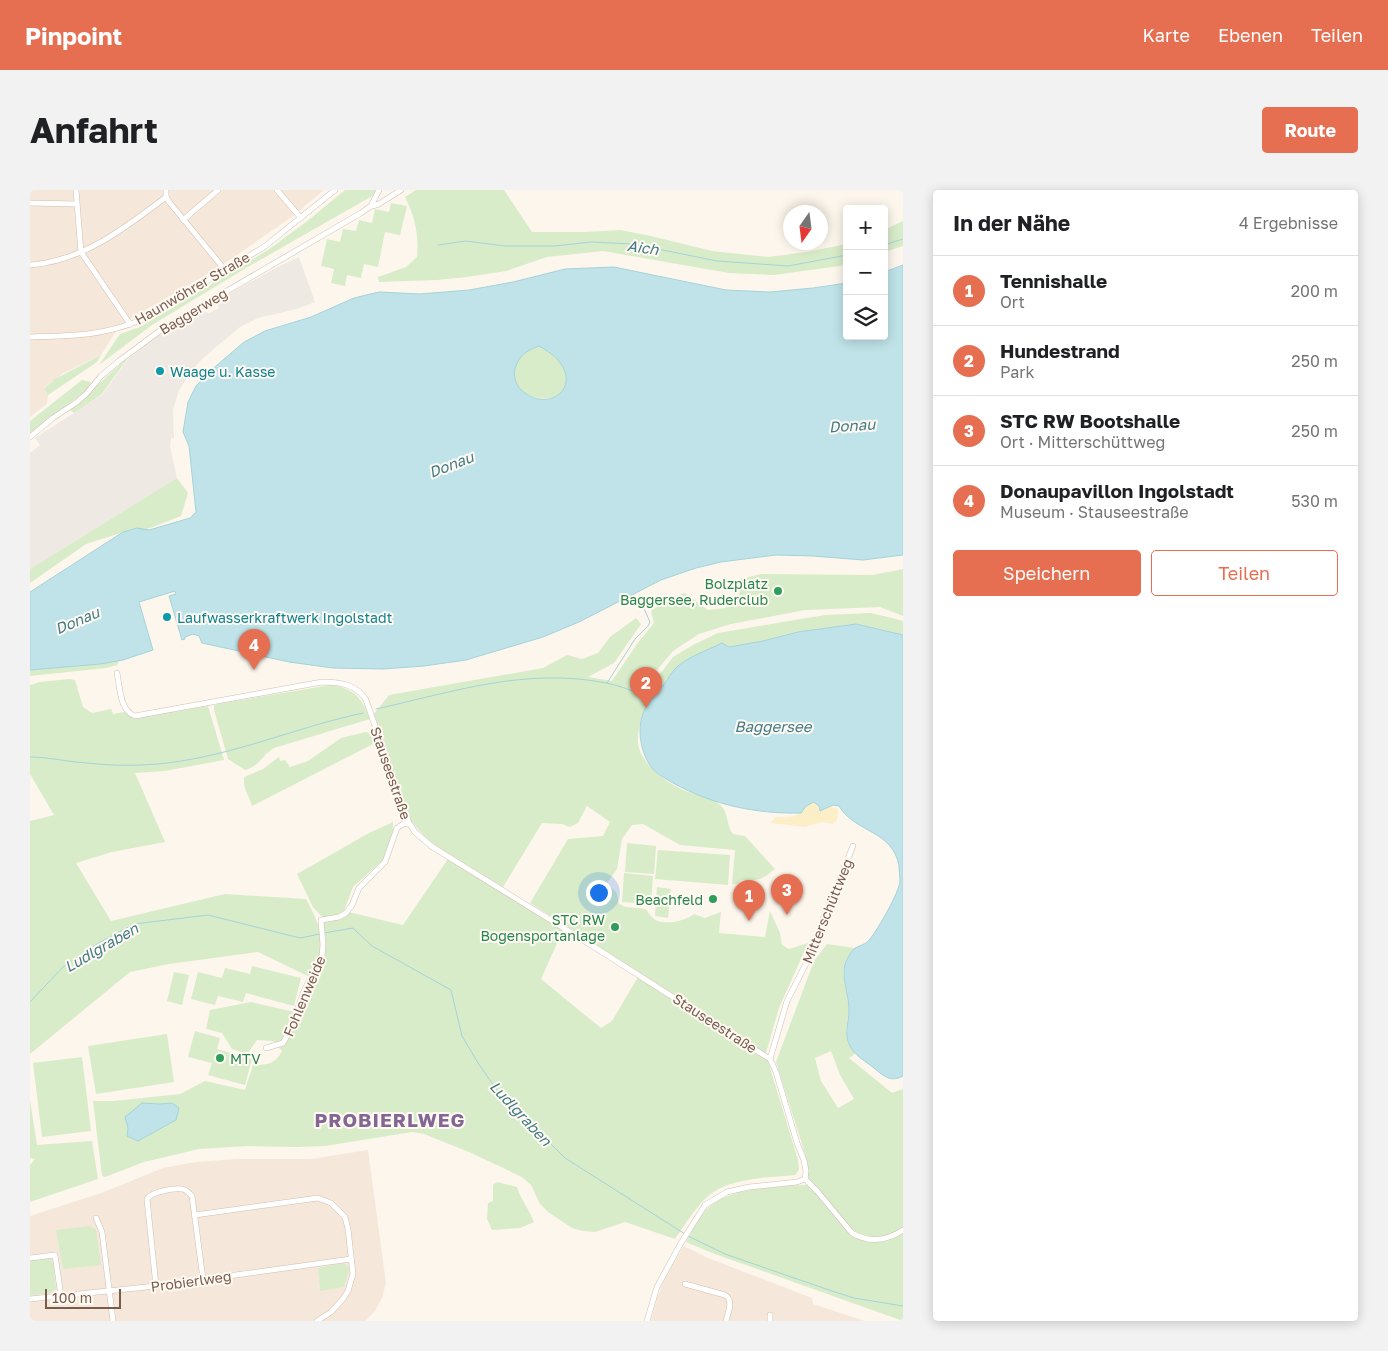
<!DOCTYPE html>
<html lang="de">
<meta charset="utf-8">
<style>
:root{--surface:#fff;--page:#f2f2f2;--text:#202124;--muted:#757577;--line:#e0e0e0;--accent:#e76f51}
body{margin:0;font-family:"Golos Text",sans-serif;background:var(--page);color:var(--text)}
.controls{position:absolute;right:15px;top:15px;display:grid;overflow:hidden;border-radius:5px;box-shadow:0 2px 12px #0003}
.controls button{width:45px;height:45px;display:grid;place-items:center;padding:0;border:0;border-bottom:1px solid var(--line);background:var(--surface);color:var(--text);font:25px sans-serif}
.compass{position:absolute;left:753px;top:15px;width:45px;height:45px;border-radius:50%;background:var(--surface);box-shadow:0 2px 12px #0003;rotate:194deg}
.scale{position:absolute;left:15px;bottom:12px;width:76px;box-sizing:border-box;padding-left:5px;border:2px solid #7a5c4d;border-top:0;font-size:14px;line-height:18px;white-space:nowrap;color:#7a5c4d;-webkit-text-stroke:4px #fffaf3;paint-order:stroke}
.you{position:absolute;left:568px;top:702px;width:18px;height:18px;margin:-12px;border:4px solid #fff;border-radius:50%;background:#1a73e8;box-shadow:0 0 0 8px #1a73e833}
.badge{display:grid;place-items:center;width:32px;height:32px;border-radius:50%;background:var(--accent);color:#fff;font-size:16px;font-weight:700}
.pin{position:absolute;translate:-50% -41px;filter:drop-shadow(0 1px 2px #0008)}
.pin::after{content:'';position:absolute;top:26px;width:18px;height:15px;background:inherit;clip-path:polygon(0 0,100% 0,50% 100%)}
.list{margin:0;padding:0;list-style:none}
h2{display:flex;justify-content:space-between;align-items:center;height:65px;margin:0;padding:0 20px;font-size:21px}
h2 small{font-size:16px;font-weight:400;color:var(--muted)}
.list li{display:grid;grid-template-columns:32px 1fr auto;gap:15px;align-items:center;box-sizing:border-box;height:70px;padding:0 20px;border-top:1px solid var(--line)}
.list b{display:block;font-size:19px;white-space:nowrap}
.list p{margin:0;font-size:16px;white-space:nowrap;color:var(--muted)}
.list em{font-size:16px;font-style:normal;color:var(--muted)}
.actions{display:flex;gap:10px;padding:15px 20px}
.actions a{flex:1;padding:11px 0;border:1px solid var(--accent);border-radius:5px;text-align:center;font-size:18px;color:var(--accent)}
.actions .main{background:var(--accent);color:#fff}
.icon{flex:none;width:28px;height:28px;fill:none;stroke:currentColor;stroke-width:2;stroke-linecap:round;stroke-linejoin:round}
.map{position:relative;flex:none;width:873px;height:1131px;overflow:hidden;border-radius:5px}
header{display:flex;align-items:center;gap:30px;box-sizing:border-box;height:70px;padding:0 25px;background:var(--accent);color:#fff}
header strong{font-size:24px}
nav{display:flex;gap:28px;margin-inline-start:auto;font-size:18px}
.intro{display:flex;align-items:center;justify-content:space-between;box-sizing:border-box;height:120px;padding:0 30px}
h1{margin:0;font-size:35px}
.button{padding:12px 22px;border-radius:5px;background:var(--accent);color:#fff;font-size:18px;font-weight:700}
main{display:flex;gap:30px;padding:0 30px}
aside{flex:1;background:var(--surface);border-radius:5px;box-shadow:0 2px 12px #0003}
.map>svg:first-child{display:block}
</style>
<header>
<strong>Pinpoint</strong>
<nav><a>Karte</a><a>Ebenen</a><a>Teilen</a></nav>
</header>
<div class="intro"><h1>Anfahrt</h1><a class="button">Route</a></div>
<main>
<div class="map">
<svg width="873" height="1131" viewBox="0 0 873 1131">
<rect width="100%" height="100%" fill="#fdf6ec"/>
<g fill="#f5e8da">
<path d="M0,0H294L263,26L188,78L90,135L71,165L34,183L14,197L18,205L17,214L0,227Z"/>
<path d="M338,960L356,1093L352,1108L345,1121L335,1131H0V1026L74,1002L133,978L165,972L207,969H281Z"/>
<path d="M654,1056L678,1068L782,1108L783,1114L835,1131H621L627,1108L636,1086Z"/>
</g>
<path fill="#efe9e4" d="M269,67L285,112L267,119L228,128L210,137L173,168L161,182L149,200L143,220L144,248H141L140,256L147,288L0,379V263L10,255L5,248L72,205L99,168L137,139L175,122L179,123L189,118L185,111L248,77Z"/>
<g fill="#d8ecc9" fill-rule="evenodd">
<path d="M315,0H346L344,5L216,78L122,135L69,175L90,144L110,137L238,60L276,32Z"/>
<path d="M386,0H474L502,42H556L590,40L621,46L682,61L738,67L776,62L817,54V75L744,85L699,83L573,61L517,67L476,81L437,87L407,90L349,92L348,87L376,77L387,67C389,45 385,27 375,7Z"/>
<path d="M361,13L377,16L370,45L355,42L348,77L334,74L331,88L317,85L315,96L301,93L304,79L291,76L297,49L310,52L313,39L326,41L329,30L342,33L345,19L359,22Z"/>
<path d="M873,31V56L854,62V40Z"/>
<path d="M509,156C522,163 534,171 536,187C542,221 475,212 485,179C489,165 496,161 509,156Z"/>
<path d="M71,165L67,172L18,205L14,198L23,191V190Z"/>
<path d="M98,168L71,205L44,223L40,220C61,204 77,184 98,168Z"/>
<path d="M52,190L61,192L57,200L0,243V231Z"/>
<path d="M147,288L158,303L151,326L115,340L106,338L56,354L0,393V379Z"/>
<path d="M873,379V426L850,417L775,420L701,434L669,444L643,461L626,481L630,484L643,467L663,455L688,443L795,425L841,423L870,430L873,431V445L826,434L768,442L733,451L699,457L692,453L647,477L616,514L620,515L617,525L612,524C610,534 606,548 609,558C615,578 638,594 656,601C665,605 682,608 689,614C699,621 696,635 703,644L715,646L745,679C727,693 731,689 711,690L707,694H702L705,660L650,655L613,634L602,635L592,649L587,679L577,693L587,703L589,714L596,717L616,719C618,722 621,727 624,729C634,736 655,731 664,724L675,728L691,722L689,743L735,747L740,721L750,743L752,755L759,759L778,753L749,818L736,863L500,713L538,649L573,646L580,632L557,616L548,633L540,637L532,634L512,633L473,697C444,679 400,659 381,630L344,524L359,505L513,478L537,465L552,469L568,463L580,447L606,428L611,434L584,473L558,487L582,491L607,454L624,433L621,421L640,408L655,403L678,420L695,418L709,408L710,389L731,384L843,385Z"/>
<path d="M89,471L87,475L76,478L0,486V480H2Z"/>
<path d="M39,489L45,490L53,517L62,523L81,519L83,524L95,522L99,526L108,528L178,516L194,570L135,581L105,583L135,652L82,662L46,673L81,731L195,704L276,709C286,727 297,750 289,770C286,775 282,781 278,786L228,762L139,774L100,782L0,864V631L24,625L0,584V495L10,492Z"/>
<path d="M301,495C324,498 332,508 340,529L244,558C231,566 230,576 215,580L198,569L184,520V516L187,514Z"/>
<path d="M336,542L343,544L347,552L222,616C219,604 213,601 214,587L233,579L249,567L250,571L255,570L260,577L278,571L311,548Z"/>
<path d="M363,632V641L353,670L323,697L314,721L373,735L418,669L533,740L511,789L571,838L582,831L608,787L691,839L738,871L768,970L769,980L765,985C737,988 701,987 678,1006C666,1017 654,1036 645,1049L595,1032L565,1042L553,1041L542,1038L518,1022L510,1014L501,995L492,987L439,962L394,944L382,942L295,956L266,957L217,956L169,959L114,972L75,987L72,986L63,911H84L150,904L175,891L215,900L223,875C238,875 245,874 252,861L243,851L227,850L217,864L202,859L192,843L176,839L180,820L221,812L269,823L280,792L294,767L296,753L293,728L283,717L267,684L339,643ZM112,913L129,914L142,913L146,930L108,951L97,946L98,938Z"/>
<path d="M597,653L626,656L624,684L595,682Z"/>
<path d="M628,660L700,665L698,695L625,689Z"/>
<path d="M594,683L623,686L621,714L592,712Z"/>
<path d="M627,697L641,699L638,728L625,726Z"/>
<path d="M797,754L825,758L815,772L813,781L819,820L816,841L818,853L825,864L819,868L862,903L873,899V1131L682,1063L656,1052C663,1040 669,1026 679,1017C702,996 754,997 784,994L778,989L777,970L746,872L784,771ZM801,861L810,885L824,909L808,918L791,891L785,868Z"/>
<path d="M222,776L271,788L264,816L216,803L213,812L188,806L185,815L161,809L168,782L192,788L195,778L220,784Z"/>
<path d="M144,782L159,785L152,815L137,811Z"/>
<path d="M165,841L190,848L187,859L222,869L215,895L178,885L182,873L158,867Z"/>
<path d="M137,844L144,892L66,904L58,856Z"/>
<path d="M52,867L61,941L12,947L3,873Z"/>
<path d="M0,910L7,955L62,951L68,989L0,1012V975L5,969L0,968Z"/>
<path d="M467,992L487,997C491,1010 499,1019 504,1032L490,1038L462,1040L457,1029L458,1013L463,1011V995Z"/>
<path d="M60,1036L66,1040L71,1075L33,1079L26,1040Z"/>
<path d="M18,1068L23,1072L26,1099L21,1103L0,1105V1070Z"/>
<path d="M314,1073L319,1078L314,1097L290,1101L288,1078Z"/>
</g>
<path fill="#fcefc7" d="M784,612L789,616L803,615L802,617L808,619L807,630L803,634L792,632L775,637L741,633L746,627C773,629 764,622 784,612Z"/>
<g fill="#bfe3e8" stroke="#a5d3da" fill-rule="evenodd">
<path d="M873,75V365L833,370L783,366L746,365L691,372L666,378L631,390L549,432L513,447L436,470L394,476L353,479L303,478L259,472L172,453L169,446L163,444L155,447V449L152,450L139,406L146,404L145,401L109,412L123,460L93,470L70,474L0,480V402L93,342L107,338L119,340L160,328L166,322L159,256L153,242L158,212L166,196L179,182L214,152L235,141L281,127L324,108L349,102L390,104L439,100L483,92L535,79L584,77L696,100L740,102L783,98L817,93V146H854V82ZM509,156C564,185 524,229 491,200C486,195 483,186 485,179C489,165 496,161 509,156Z"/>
<path d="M826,434L873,445V886C859,894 851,883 840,875C832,869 823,864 819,854C814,843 819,832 819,820C819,805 810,784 816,771C818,768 821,761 824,759C829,755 836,755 840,749C848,739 869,703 870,691C870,686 869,681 869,676C863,640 825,643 809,616L803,615L790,621L789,616L784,612L776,616L771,623C726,624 683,615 643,593C636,589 626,584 621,577C610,561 606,536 615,519C620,510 628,502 634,494C638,489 642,481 648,476C660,466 678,460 692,453L699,457L733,451L768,442Z"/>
<path d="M112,913L129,914L142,913L149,918L146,930L108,951L97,946L98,938L95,927Z"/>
</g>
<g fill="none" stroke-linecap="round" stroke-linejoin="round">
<g stroke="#a5d3da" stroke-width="1">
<path d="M408,55L436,51L475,56H525L561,52L603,54L687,71L758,76L817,65"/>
<path d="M854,55L873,49"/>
<path d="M577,493L605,449L618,436L620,432L612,414"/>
<path d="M346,519C423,502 496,477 576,493C592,496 607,503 623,508"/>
<path d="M0,567C19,567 38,572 57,573C84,576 111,576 137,573C205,565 267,537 333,523"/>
<path d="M294,743L323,738L342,756L421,800L432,846L448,873L469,903L535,968L655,1044"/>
<path d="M0,812L33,777L67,754L104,734L178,725L270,748L290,744"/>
<path d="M658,1046L695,1064L799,1100L824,1108L873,1116"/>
</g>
<defs>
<g id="minor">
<path d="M46,0L51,62L100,134"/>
<path d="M136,0V7L140,13L195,80"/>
<path d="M247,0L271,28"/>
<path d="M0,13L47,14"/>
<path d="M342,16L349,14L371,0"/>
<path d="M153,30L188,0"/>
<path d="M0,75C53,71 95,38 136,7"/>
<path d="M0,147C42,146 72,146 111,130L234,57L305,0"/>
<path d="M0,247L23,228L47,212L57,203L71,186L89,171L135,137L331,23L341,16L349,0"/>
<path d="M87,483C90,498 90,521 105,526L292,492C308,492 327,494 336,510L379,633L385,642L401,656L569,760L740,869"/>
<path d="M236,858L253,853L261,838L274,801L292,766L293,755L291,730L309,727L316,723L322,715L329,698L355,672L367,638L373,634L379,633"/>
<path d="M775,989L776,981L774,970L767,953L746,882L740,869L757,811L786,754L793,729L823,656"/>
<path d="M775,989L787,1001L822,1043C839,1053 856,1051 873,1040"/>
<path d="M165,1025L288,1008L301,1013L315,1027L318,1039L323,1084L318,1101L313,1109L301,1122L287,1131"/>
<path d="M66,1028L72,1042L83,1131"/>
<path d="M0,1068L25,1065L31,1106"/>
<path d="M655,1094L695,1105C704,1111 698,1122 696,1131"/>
<path d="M126,1096L117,1009C121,1002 143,998 152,999C156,999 159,1003 162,1006L173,1089"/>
<path d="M0,1109L126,1096L321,1069"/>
<path d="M617,1131L627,1097L651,1053L675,1015L697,1002L719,997L767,992L775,989"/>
<path d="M740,1131V1125"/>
</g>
</defs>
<use href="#minor" stroke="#d1beb0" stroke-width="6"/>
<use href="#minor" stroke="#fff" stroke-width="5"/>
</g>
<g fill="#0f9aa8" stroke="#fffaf3" stroke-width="2">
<circle cx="130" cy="181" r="5"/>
<circle cx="137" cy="427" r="5"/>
</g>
<g fill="#2e9e5b" stroke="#fffaf3" stroke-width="2">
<circle cx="748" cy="401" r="5"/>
<circle cx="683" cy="709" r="5"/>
<circle cx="585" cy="737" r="5"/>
<circle cx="190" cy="868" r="5"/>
</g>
<g text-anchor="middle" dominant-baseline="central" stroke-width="4" stroke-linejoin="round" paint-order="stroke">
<g font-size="14" fill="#7a5c4d" stroke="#fffaf3">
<text transform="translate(162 98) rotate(-30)">Haunwöhrer Straße</text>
<text transform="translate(163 121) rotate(-31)">Baggerweg</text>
<text transform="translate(361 583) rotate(71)">Stauseestraße</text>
<text transform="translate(797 721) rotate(-68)">Mitterschüttweg</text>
<text transform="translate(274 806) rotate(-67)">Fohlenweide</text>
<text transform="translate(685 833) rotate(33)">Stauseestraße</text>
<text transform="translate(161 1091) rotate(-8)">Probierlweg</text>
</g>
<g font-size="14" fill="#0d838f" stroke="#fffaf3" text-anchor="start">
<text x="140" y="181">Waage u. Kasse</text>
<text x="147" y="427">Laufwasserkraftwerk Ingolstadt</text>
</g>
<g font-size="14" fill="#27864d" stroke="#fffaf3" text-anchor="end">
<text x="738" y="393">Bolzplatz<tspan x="738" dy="16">Baggersee, Ruderclub</tspan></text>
<text x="673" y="709">Beachfeld</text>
<text x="575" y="729">STC RW<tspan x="575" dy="16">Bogensportanlage</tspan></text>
<text x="200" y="868" text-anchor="start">MTV</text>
</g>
<g font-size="15" font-style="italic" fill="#437c86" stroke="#fffaf3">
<text transform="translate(613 57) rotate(8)">Aich</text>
<text transform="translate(822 235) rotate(-4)">Donau</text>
<text transform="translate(421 274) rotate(-21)">Donau</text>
<text transform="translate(47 430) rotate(-23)">Donau</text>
<text x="743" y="536">Baggersee</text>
<text transform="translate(71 757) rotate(-30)">Ludlgraben</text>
<text transform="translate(491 923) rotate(47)">Ludlgraben</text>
</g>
<g font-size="19" font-weight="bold" letter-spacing="1" fill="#846695" stroke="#fffaf3">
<text x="360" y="929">PROBIERLWEG</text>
</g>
</g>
</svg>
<div class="controls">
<button>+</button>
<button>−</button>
<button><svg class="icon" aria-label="layers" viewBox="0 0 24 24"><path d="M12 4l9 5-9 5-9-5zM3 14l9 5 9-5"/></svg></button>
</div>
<svg class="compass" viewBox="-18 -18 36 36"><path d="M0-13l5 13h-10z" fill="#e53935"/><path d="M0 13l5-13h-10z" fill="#757577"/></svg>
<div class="scale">100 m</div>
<div class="you"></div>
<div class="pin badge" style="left:719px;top:731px">1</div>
<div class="pin badge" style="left:616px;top:518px">2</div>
<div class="pin badge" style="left:757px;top:725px">3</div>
<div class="pin badge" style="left:224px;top:480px">4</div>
</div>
<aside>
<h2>In der Nähe<small>4 Ergebnisse</small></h2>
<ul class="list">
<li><span class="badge">1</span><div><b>Tennishalle</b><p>Ort</p></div><em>200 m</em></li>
<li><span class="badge">2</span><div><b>Hundestrand</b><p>Park</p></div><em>250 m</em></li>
<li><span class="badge">3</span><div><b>STC RW Bootshalle</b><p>Ort · Mitterschüttweg</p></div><em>250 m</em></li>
<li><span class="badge">4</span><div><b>Donaupavillon Ingolstadt</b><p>Museum · Stauseestraße</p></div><em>530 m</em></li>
</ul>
<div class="actions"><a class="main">Speichern</a><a>Teilen</a></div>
</aside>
</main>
